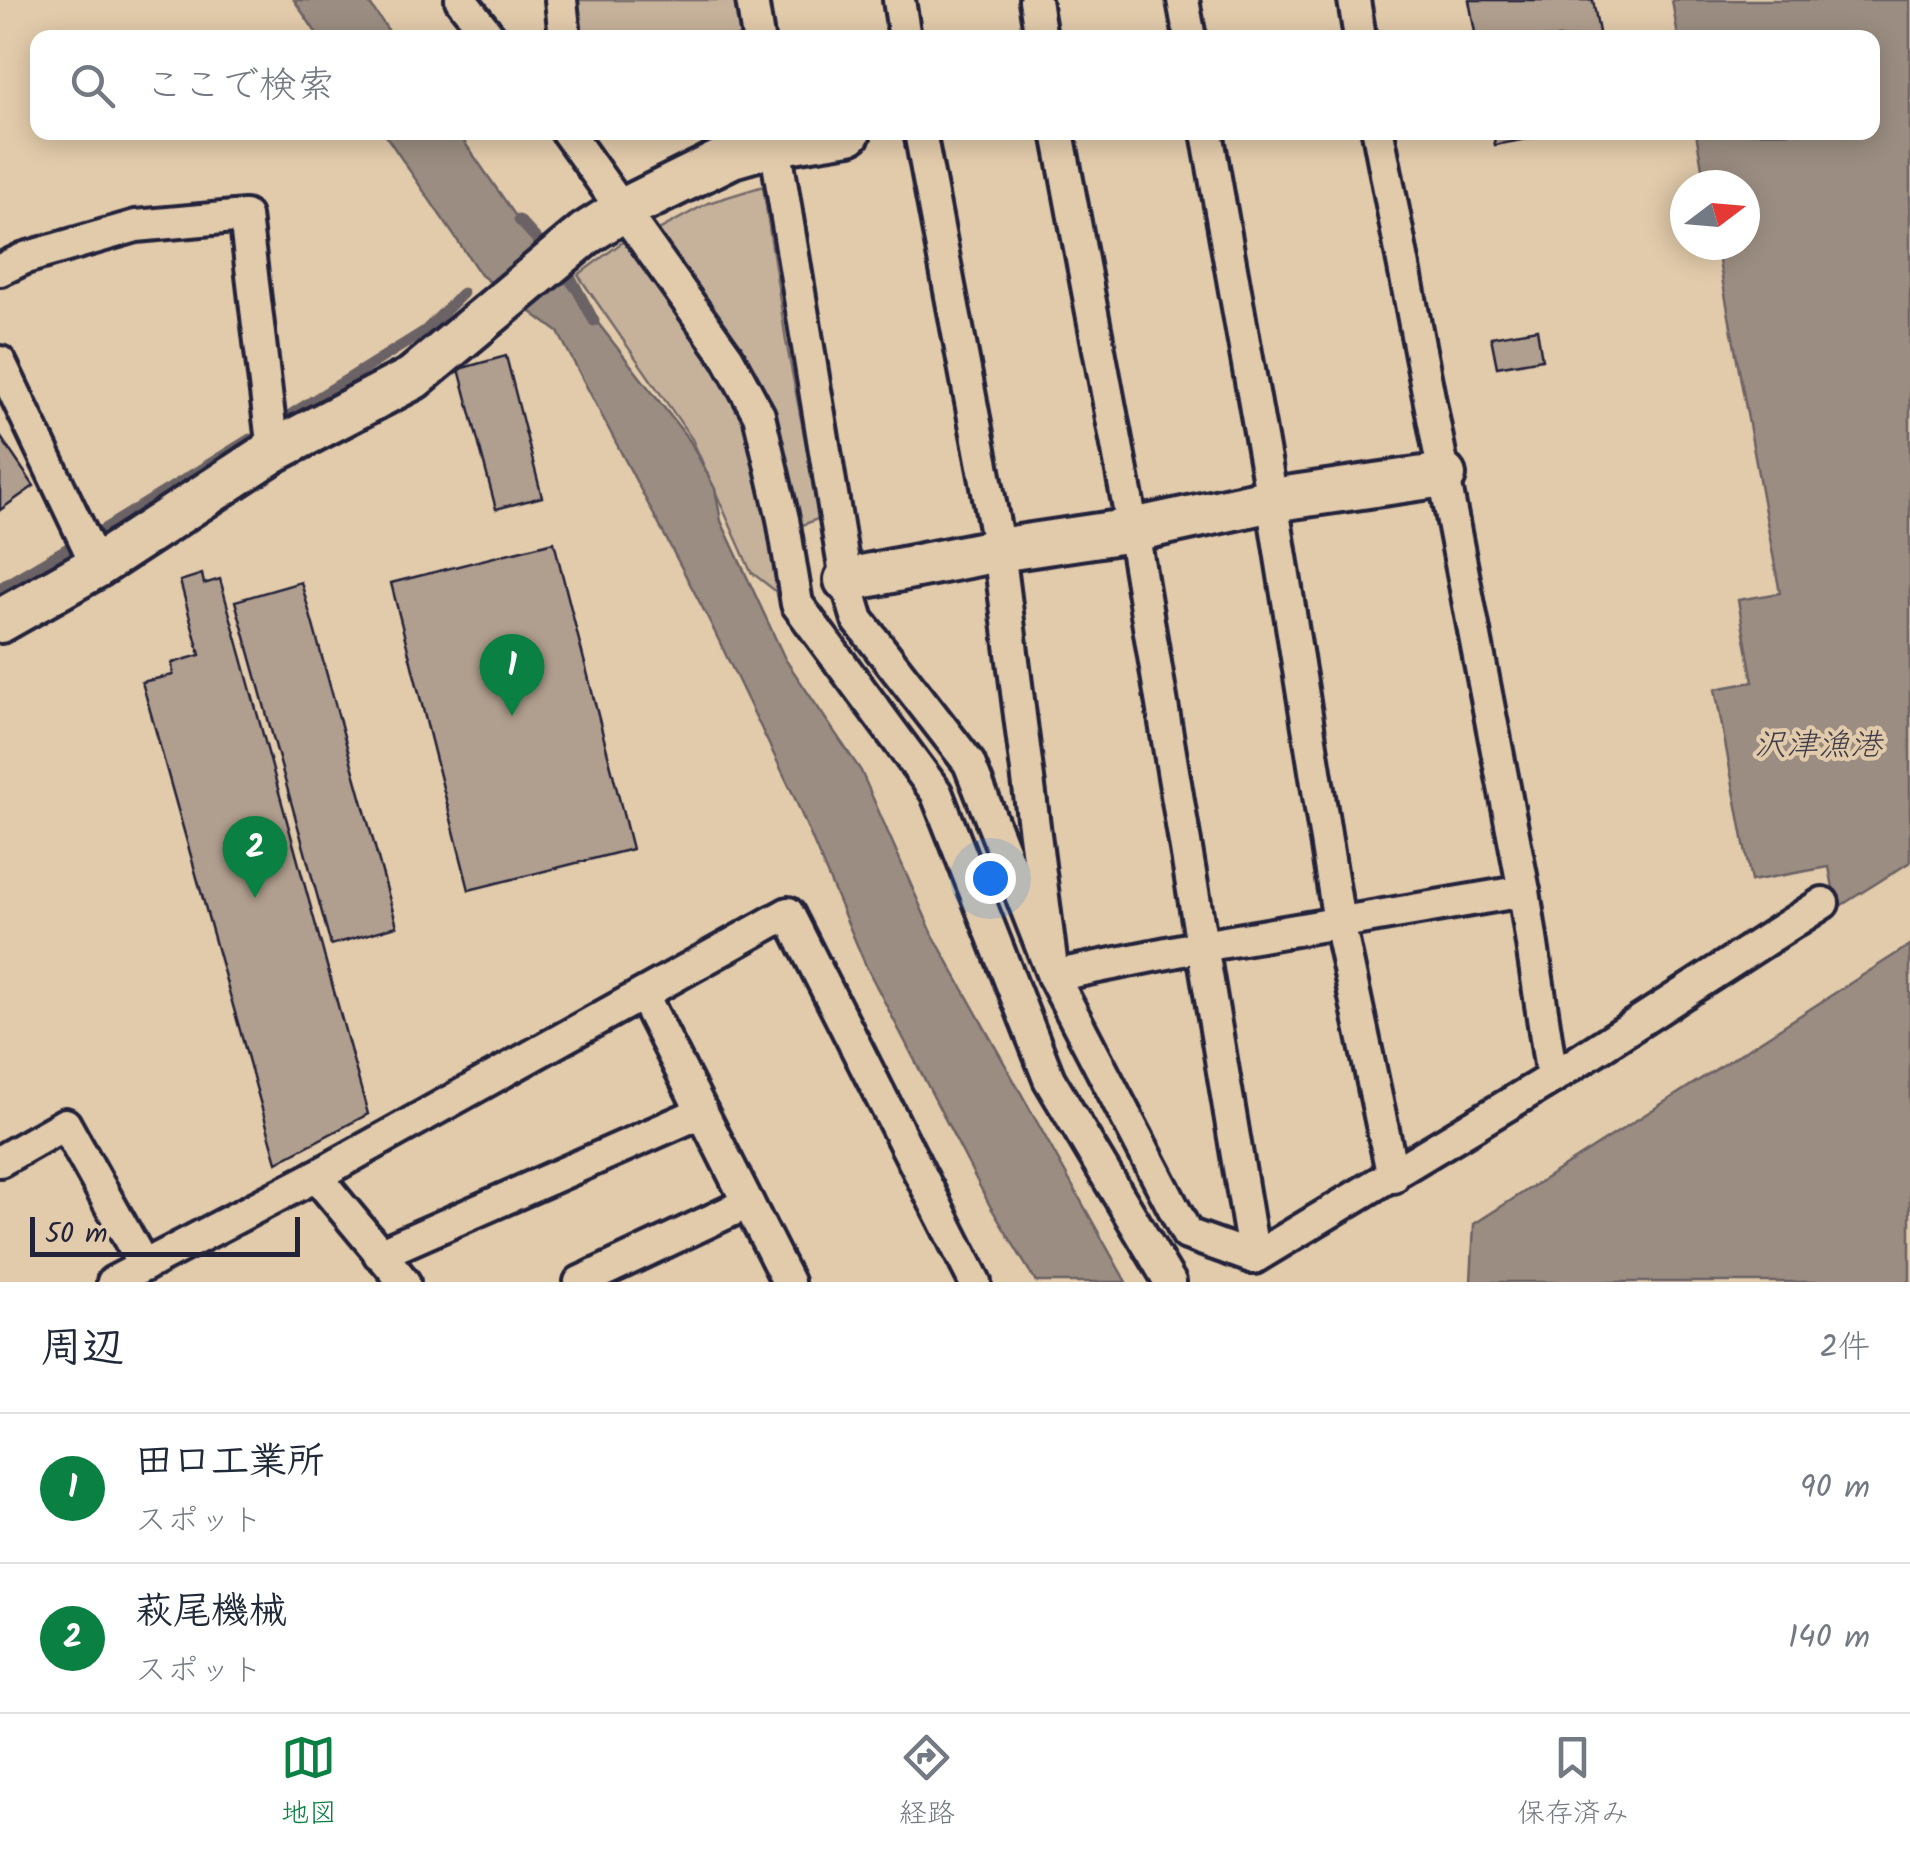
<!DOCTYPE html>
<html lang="ja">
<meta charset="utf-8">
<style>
:root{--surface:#fff;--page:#f2f2f3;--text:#1f2937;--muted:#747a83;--line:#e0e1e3;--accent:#0b8043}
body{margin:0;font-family:Kalam,"Klee One",sans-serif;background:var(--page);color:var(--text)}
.compass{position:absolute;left:1670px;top:170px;width:90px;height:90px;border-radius:50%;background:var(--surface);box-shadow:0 5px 25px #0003;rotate:74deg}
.scale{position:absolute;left:30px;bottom:25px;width:270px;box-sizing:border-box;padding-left:10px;border:5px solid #22223b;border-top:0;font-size:28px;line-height:35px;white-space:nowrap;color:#22223b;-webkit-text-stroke:8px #e2cbab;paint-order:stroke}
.you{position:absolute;left:990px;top:878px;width:35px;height:35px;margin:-25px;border:8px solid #fff;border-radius:50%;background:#1a73e8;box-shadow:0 0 0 15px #1a73e833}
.badge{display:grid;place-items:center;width:65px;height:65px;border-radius:50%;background:var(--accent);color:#fff;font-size:32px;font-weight:700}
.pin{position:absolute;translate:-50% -82px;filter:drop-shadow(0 2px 5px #0008)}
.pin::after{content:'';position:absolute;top:52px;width:35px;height:30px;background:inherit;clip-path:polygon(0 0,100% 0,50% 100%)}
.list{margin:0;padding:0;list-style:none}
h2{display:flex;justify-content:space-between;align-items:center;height:130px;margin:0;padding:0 40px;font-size:42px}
h2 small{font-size:32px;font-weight:400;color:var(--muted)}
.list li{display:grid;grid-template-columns:65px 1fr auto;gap:30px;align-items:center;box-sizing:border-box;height:150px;padding:0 40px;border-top:2px solid var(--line)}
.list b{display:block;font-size:38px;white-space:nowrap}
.list p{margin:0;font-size:32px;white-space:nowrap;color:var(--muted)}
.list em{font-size:32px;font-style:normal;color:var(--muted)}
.icon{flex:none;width:55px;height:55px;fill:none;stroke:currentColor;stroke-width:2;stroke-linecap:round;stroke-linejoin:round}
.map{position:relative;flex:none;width:1910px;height:1282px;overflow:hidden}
.search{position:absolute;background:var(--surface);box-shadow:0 5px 25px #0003;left:30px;right:30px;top:30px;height:110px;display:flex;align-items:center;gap:25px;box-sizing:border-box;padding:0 35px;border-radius:20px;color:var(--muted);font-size:38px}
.sheet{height:430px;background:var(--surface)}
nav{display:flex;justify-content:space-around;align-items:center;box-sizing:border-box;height:140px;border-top:2px solid var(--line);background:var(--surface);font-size:28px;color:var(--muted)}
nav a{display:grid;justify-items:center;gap:5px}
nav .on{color:var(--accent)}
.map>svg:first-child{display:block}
</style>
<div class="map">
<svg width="1910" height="1282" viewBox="0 0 1910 1282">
<rect width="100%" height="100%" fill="#e2cbab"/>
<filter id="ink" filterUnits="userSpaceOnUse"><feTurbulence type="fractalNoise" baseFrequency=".01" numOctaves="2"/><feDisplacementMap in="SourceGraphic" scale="20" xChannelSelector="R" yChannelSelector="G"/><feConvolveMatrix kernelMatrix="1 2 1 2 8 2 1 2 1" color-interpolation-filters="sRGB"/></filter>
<g filter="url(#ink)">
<g fill="#c6b29b" stroke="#746a6b" stroke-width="2.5">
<path d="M561,0H739L747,37H565Z"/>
<path d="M763,186L786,341L820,518L800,526L762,397L696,286L657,231L708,203Z"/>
<path d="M624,241L688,325L751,435L791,603L751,572L692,439L578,275Z"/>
</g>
<g fill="#9b8d81" stroke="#6b6265" stroke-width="2.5">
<path d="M294,0H367L393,37H319Z"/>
<path d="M1672,0H1910V862L1837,908L1829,867L1751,881L1715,689L1753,682L1738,600L1780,593L1716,245H1745V185H1705L1696,133L1872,132V38L1678,37Z"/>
<path d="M384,133H458L526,231L690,441L715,489L721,521L785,659L861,771L933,935L1126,1282H1036L990,1206L866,966L793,794L709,620L558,332L481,275Z"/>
<path d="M1910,945V1282H1471L1474,1224Z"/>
</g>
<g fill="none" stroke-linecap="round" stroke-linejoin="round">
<g stroke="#6b6265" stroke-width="11">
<path d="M519,220L569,274L594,321"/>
<path d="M282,420L425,331L463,293"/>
<path d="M96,534L250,439"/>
<path d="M0,588L73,545"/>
</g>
</g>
<g fill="#b09e8e" stroke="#22223b" stroke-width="2.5">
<path d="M1469,0H1593L1600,38H1476Z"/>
<path d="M1493,132H1564L1495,145Z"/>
<path d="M1537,329L1542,359L1497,367L1491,337Z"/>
<path d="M506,356L542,497L496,509L459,369Z"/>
<path d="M0,436L34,486L0,510Z"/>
<path d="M554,542L632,849L469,890L391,583Z"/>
<path d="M202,574L204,584L220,579L368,1114L277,1162L142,682L173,675L172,663L200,655L180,581Z"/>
<path d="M301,582L397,926L331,945L235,601Z"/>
</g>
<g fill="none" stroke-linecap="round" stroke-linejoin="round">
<defs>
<g id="street">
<path d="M461,0L491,38"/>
<path d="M561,0L565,38"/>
<path d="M752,0L758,38"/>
<path d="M899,0L905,38"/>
<path d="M1035,0L1041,38"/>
<path d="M1183,0L1190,38"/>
<path d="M1354,0L1360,38"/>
<path d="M567,132L728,358L759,415L783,519L797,604L936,792L1049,1079L1170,1282"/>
<path d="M773,132L846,580L858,620L969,763L1053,976L1187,1234L1254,1258L1552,1078L1823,903"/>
<path d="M920,132L999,550L1053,976L1202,946L1524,891"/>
<path d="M1058,132L1133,530L1254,1258"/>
<path d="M1207,132L1272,500L1339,922L1393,1177"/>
<path d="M1378,132L1524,891L1552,1078"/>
<path d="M0,270L25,258L136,226L245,216L273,451"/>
<path d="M0,362L97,566"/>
<path d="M643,995L788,1282"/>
<path d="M0,1161L65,1124L144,1266"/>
<path d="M316,1176L404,1282"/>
<path d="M379,1254L702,1112"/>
<path d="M113,1282L316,1176L788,913L975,1282"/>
<path d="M580,1282L748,1203"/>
</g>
<g id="secondary">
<path d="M846,580L999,550L1133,530L1272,500L1444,475"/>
<path d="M0,621L97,566L273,451L413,378L585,234L621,211L732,156L774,144L849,132"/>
</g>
</defs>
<use href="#street" stroke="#22223b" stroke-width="38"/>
<use href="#secondary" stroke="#22223b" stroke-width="50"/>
<use href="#street" stroke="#e2cbab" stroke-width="30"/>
<use href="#secondary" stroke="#e2cbab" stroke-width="42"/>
</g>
</g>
<g text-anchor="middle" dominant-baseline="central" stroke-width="8" stroke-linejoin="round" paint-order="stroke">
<g font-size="32" font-style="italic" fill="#403d4c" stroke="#e2cbab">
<text x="1818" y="746">沢津漁港</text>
</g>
</g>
</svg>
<svg class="compass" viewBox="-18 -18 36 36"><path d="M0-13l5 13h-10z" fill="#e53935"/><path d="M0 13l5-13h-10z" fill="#747a83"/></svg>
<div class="scale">50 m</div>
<div class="you"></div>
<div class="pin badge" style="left:512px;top:716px">1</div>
<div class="pin badge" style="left:255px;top:898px">2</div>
<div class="search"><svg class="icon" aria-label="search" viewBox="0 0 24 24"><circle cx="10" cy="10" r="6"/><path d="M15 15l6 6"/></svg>ここで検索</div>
</div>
<section class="sheet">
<h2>周辺<small>2件</small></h2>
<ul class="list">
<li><span class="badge">1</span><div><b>田口工業所</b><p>スポット</p></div><em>90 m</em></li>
<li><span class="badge">2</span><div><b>萩尾機械</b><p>スポット</p></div><em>140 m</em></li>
</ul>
</section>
<nav>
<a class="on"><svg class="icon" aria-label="map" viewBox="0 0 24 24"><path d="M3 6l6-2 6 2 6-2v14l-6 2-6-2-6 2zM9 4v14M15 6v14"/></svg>地図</a>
<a><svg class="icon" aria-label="directions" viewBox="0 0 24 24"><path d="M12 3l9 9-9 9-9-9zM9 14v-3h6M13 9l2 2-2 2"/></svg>経路</a>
<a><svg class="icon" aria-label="saved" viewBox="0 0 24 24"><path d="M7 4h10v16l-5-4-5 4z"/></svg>保存済み</a>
</nav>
